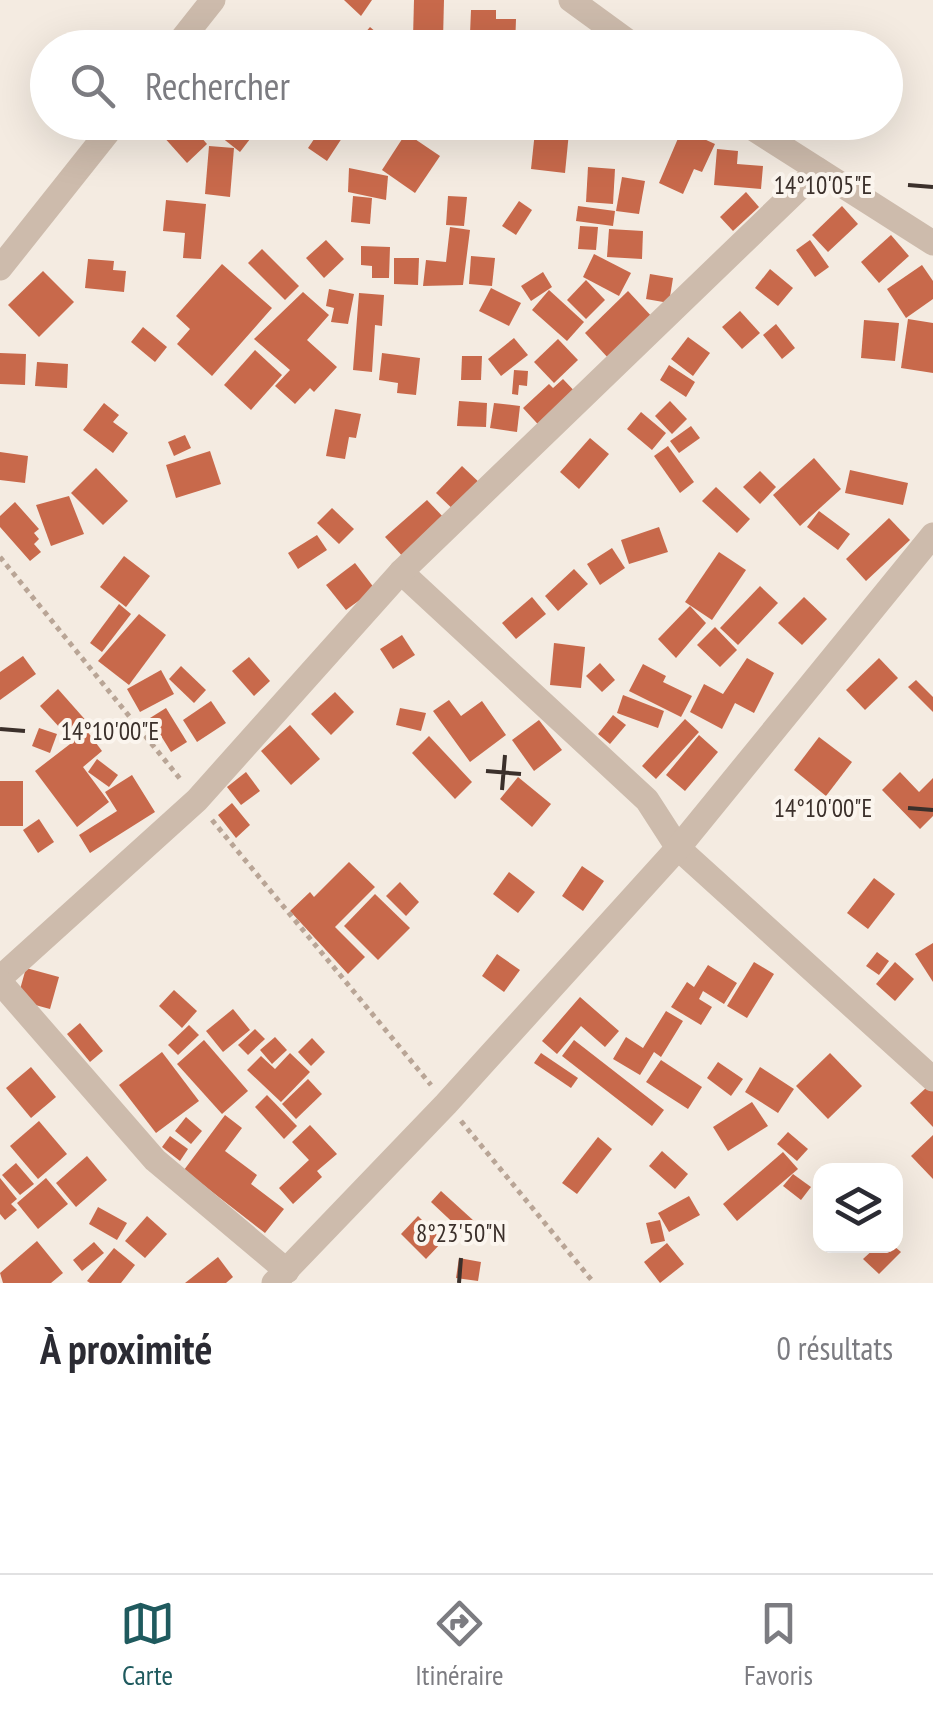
<!DOCTYPE html>
<html lang="fr">
<meta charset="utf-8">
<style>
:root{--surface:#fff;--page:#f7f7f7;--text:#2b2b33;--muted:#7c7c81;--line:#e1e1e2;--accent:#1f5a5e}
body{margin:0;font-family:"PT Sans Narrow",sans-serif;background:var(--page);color:var(--text)}
.controls{position:absolute;right:30px;bottom:30px;display:grid;overflow:hidden;border-radius:20px;box-shadow:0 10px 40px #0002}
.controls button{width:90px;height:90px;display:grid;place-items:center;padding:0;border:0;border-bottom:2px solid var(--line);background:var(--surface);color:var(--text);font:50px sans-serif}
.list{margin:0;padding:0;list-style:none}
h2{display:flex;justify-content:space-between;align-items:center;height:130px;margin:0;padding:0 40px;font-size:42px}
h2 small{font-size:32px;font-weight:400;color:var(--muted)}
.icon{flex:none;width:55px;height:55px;fill:none;stroke:currentColor;stroke-width:2;stroke-linecap:round;stroke-linejoin:round}
.map{position:relative;flex:none;width:933px;height:1283px;overflow:hidden}
.search{position:absolute;background:var(--surface);box-shadow:0 10px 40px #0002;left:30px;right:30px;top:30px;height:110px;display:flex;align-items:center;gap:25px;box-sizing:border-box;padding:0 35px;border-radius:55px;color:var(--muted);font-size:38px}
.sheet{height:290px;background:var(--surface)}
nav{display:flex;justify-content:space-around;align-items:center;box-sizing:border-box;height:140px;border-top:2px solid var(--line);background:var(--surface);font-size:28px;color:var(--muted)}
nav a{display:grid;justify-items:center;gap:5px}
nav .on{color:var(--accent)}
.map>svg:first-child{display:block}
</style>
<div class="map">
<svg width="933" height="1283" viewBox="0 0 933 1283">
<rect width="100%" height="100%" fill="#f4ebe1"/>
<g fill="#c8694b">
<path d="M344,0H372L361,16Z"/>
<path d="M414,0H444L443,39L413,38Z"/>
<path d="M471,10H496V19H516L515,48H463V34H470Z"/>
<path d="M370,27L384,39L377,48H352Z"/>
<path d="M176,122H188L207,144L187,163L162,135Z"/>
<path d="M202,122H263L240,152Z"/>
<path d="M462,122H484L483,139L462,138Z"/>
<path d="M536,122H570L565,173L531,169Z"/>
<path d="M323,126L342,138L327,161L308,148Z"/>
<path d="M682,129L715,144L702,172L694,169L683,194L659,183Z"/>
<path d="M406,133L440,156L415,193L382,170Z"/>
<path d="M209,146L234,148L230,197L205,194Z"/>
<path d="M717,149L738,151L737,164L763,166L761,189L714,185Z"/>
<path d="M588,167L615,169L613,204L586,202Z"/>
<path d="M349,168L388,176L386,200L348,192Z"/>
<path d="M622,177L645,181L639,214L616,211Z"/>
<path d="M746,192L759,207L733,231L720,217Z"/>
<path d="M353,196L372,198L370,224L351,222Z"/>
<path d="M448,196L467,197L464,226L446,225Z"/>
<path d="M166,200L206,204L201,259L183,258L185,233L163,231Z"/>
<path d="M519,201L532,210L516,235L502,226Z"/>
<path d="M578,206L615,211L613,226L576,221Z"/>
<path d="M842,206L858,224L828,252L812,235Z"/>
<path d="M580,226L598,227L596,250L578,249Z"/>
<path d="M450,227L470,230L463,285L423,286L426,260L446,262Z"/>
<path d="M609,229L643,231L642,259L607,257Z"/>
<path d="M891,235L909,256L879,283L861,262Z"/>
<path d="M326,240L344,259L324,278L306,258Z"/>
<path d="M810,240L829,267L815,277L796,250Z"/>
<path d="M361,246L390,247L389,278H372V266L361,265Z"/>
<path d="M262,249L299,286L285,300L248,263Z"/>
<path d="M594,254L631,273L619,296L583,277Z"/>
<path d="M471,256L495,258L492,286L469,284Z"/>
<path d="M394,258H419L418,285L394,284Z"/>
<path d="M88,259L114,261L113,270L126,271L124,292L85,288Z"/>
<path d="M222,264L272,308L212,376L177,344L190,329L176,316Z"/>
<path d="M922,265L933,281V299L906,318L887,289Z"/>
<path d="M770,269L793,288L778,306L755,288Z"/>
<path d="M43,271L74,302L39,337L8,305Z"/>
<path d="M543,272L552,287L531,301L521,286Z"/>
<path d="M650,274L673,278L669,303L646,299Z"/>
<path d="M586,280L605,300L586,319L567,300Z"/>
<path d="M491,288L521,303L509,326L479,311Z"/>
<path d="M329,289L354,294L348,324L331,322L334,308L326,306Z"/>
<path d="M549,290L584,322L567,341L532,310Z"/>
<path d="M628,291L654,319L610,360L585,333Z"/>
<path d="M303,292L329,315L307,340L337,367L314,392L310,388L295,404L275,386L290,370L254,339Z"/>
<path d="M359,293L384,295L382,326L375,325L372,372L353,370Z"/>
<path d="M740,311L760,333L742,349L722,327Z"/>
<path d="M908,319L933,323V373L901,368Z"/>
<path d="M864,320L899,323L895,361L861,358Z"/>
<path d="M776,324L795,348L782,359L763,335Z"/>
<path d="M143,327L167,347L155,362L131,342Z"/>
<path d="M688,337L710,353L693,376L671,359Z"/>
<path d="M514,338L528,355L501,376L488,359Z"/>
<path d="M558,339L578,360L554,383L534,362Z"/>
<path d="M255,350L282,375L251,410L224,385Z"/>
<path d="M0,353L26,354L25,385L0,384Z"/>
<path d="M382,353L420,358L416,395L397,393L398,383L379,380Z"/>
<path d="M462,356H482L481,380H461Z"/>
<path d="M37,362L68,364L67,388L35,386Z"/>
<path d="M669,365L695,382L686,397L660,380Z"/>
<path d="M514,370L528,371L527,386L519,385L518,395L512,394Z"/>
<path d="M563,379L581,398L546,433L523,408L549,384L553,388Z"/>
<path d="M459,401L487,403L486,427L457,426Z"/>
<path d="M670,401L687,419L672,434L655,416Z"/>
<path d="M104,403L119,415L113,422L128,433L113,453L83,430Z"/>
<path d="M494,403L520,406L517,432L490,428Z"/>
<path d="M335,409L361,414L356,438L349,437L345,459L326,456Z"/>
<path d="M641,412L666,433L652,450L627,429Z"/>
<path d="M691,426L700,438L679,453L670,441Z"/>
<path d="M185,435L191,448L174,456L168,442Z"/>
<path d="M590,438L609,454L579,489L560,472Z"/>
<path d="M668,446L694,482L680,493L654,456Z"/>
<path d="M210,451L221,484L176,498L166,465Z"/>
<path d="M0,452L28,456L25,483L0,480Z"/>
<path d="M814,458L841,489L800,526L773,495Z"/>
<path d="M462,466L484,487L458,514L436,493Z"/>
<path d="M96,468L128,501L103,525L71,493Z"/>
<path d="M850,470L908,483L903,505L845,493Z"/>
<path d="M760,471L776,487L760,504L743,487Z"/>
<path d="M716,487L750,519L737,533L702,501Z"/>
<path d="M69,496L84,534L51,546L36,505Z"/>
<path d="M427,500L447,521L405,559L385,537Z"/>
<path d="M15,502L39,529L34,533L39,539L34,544L41,552L30,561L0,527V516Z"/>
<path d="M332,508L354,529L339,544L317,523Z"/>
<path d="M819,511L850,534L838,550L807,527Z"/>
<path d="M889,518L910,540L866,581L846,559Z"/>
<path d="M659,527L668,552L629,564L621,540Z"/>
<path d="M317,535L327,550L298,569L288,553Z"/>
<path d="M612,548L625,568L600,585L587,564Z"/>
<path d="M719,552L746,570L712,620L685,602Z"/>
<path d="M124,556L150,576L126,607L100,587Z"/>
<path d="M355,563L375,589L346,610L326,585Z"/>
<path d="M574,569L588,584L558,611L545,596Z"/>
<path d="M760,586L778,603L738,645L720,628Z"/>
<path d="M532,597L546,614L516,639L502,623Z"/>
<path d="M804,597L827,619L802,645L778,623Z"/>
<path d="M119,604L131,614L102,652L90,643Z"/>
<path d="M690,606L706,623L676,658L658,639Z"/>
<path d="M139,614L166,635L129,685L98,661Z"/>
<path d="M715,627L737,650L720,667L697,645Z"/>
<path d="M402,635L415,655L393,669L380,649Z"/>
<path d="M554,643L585,647L581,688L550,685Z"/>
<path d="M23,656L36,674L0,700V672Z"/>
<path d="M249,657L270,681L254,696L232,671Z"/>
<path d="M747,658L774,673L754,713L735,703L722,729L690,712L704,684L723,694Z"/>
<path d="M879,658L898,678L865,710L846,690Z"/>
<path d="M600,663L615,680L602,692L586,676Z"/>
<path d="M643,664L666,676L663,682L692,696L681,717L629,691Z"/>
<path d="M181,666L206,690L194,703L169,679Z"/>
<path d="M161,670L174,694L140,712L127,689Z"/>
<path d="M916,680L933,697V712L908,687Z"/>
<path d="M58,689L89,724L71,740L40,706Z"/>
<path d="M335,692L354,712L331,735L311,714Z"/>
<path d="M623,695L664,711L658,728L617,713Z"/>
<path d="M449,700L461,716L482,701L506,735L470,762L433,711Z"/>
<path d="M211,701L226,723L197,742L183,720Z"/>
<path d="M166,708L187,742L171,752L150,718Z"/>
<path d="M400,708L426,713L421,731L396,725Z"/>
<path d="M613,715L626,725L610,744L598,734Z"/>
<path d="M685,719L699,732L656,779L642,766Z"/>
<path d="M539,720L562,750L534,771L512,740Z"/>
<path d="M290,725L320,759L291,785L261,751Z"/>
<path d="M39,728L57,734L50,753L32,746Z"/>
<path d="M87,731L102,751L83,767L109,802L77,827L35,771Z"/>
<path d="M699,735L718,752L685,791L666,775Z"/>
<path d="M429,736L472,782L455,799L412,753Z"/>
<path d="M819,737L852,762L826,796L794,770Z"/>
<path d="M97,759L118,775L109,787L88,772Z"/>
<path d="M246,772L260,791L241,805L227,787Z"/>
<path d="M900,772L919,792L933,778V816L920,829L882,790Z"/>
<path d="M132,775L155,812L90,853L79,835L117,811L105,792Z"/>
<path d="M518,777L551,804L532,827L500,799Z"/>
<rect x="0" y="781" width="23" height="45"/>
<path d="M232,803L250,825L236,838L218,815Z"/>
<path d="M39,819L54,842L38,853L23,830Z"/>
<path d="M349,862L375,887L335,927L365,957L348,974L290,911L310,892L314,897Z"/>
<path d="M582,866L604,881L583,911L562,896Z"/>
<path d="M509,872L535,892L518,913L493,894Z"/>
<path d="M874,878L895,894L868,929L847,913Z"/>
<path d="M400,882L419,902L406,916L386,896Z"/>
<path d="M375,894L410,928L378,960L344,926Z"/>
<path d="M933,943V982L915,954Z"/>
<path d="M877,952L889,961L879,975L866,966Z"/>
<path d="M497,954L520,970L504,992L482,976Z"/>
<path d="M754,962L774,974L747,1018L727,1006Z"/>
<path d="M895,962L914,979L895,1001L876,984Z"/>
<path d="M708,965L737,983L724,1004L703,991L699,999L712,1007L701,1025L671,1007L687,982L694,987Z"/>
<path d="M26,968L59,977L50,1009L17,1000Z"/>
<path d="M174,990L197,1011L182,1028L159,1006Z"/>
<path d="M580,997L619,1031L605,1047L581,1026L557,1054L542,1041Z"/>
<path d="M233,1009L250,1030L223,1052L206,1031Z"/>
<path d="M666,1011L683,1021L661,1057L654,1052L640,1075L613,1059L626,1037L643,1048Z"/>
<path d="M80,1023L103,1051L90,1062L67,1034Z"/>
<path d="M189,1025L199,1035L178,1055L168,1045Z"/>
<path d="M255,1029L265,1039L248,1055L238,1045Z"/>
<path d="M275,1037L287,1050L272,1064L260,1050Z"/>
<path d="M312,1038L325,1052L311,1066L298,1052Z"/>
<path d="M204,1040L248,1091L222,1114L177,1064Z"/>
<path d="M574,1040L664,1110L652,1126L562,1056Z"/>
<path d="M162,1052L199,1101L156,1133L119,1085Z"/>
<path d="M290,1053L310,1072L281,1102L247,1070L261,1056L275,1069Z"/>
<path d="M541,1053L578,1078L571,1088L534,1063Z"/>
<path d="M830,1053L862,1086L828,1119L796,1086Z"/>
<path d="M661,1060L702,1087L688,1109L646,1082Z"/>
<path d="M718,1062L743,1079L731,1096L707,1078Z"/>
<path d="M31,1067L56,1097L31,1118L6,1088Z"/>
<path d="M760,1067L794,1089L778,1113L745,1092Z"/>
<path d="M308,1079L322,1094L296,1119L282,1104Z"/>
<path d="M928,1086L933,1091V1127L910,1103Z"/>
<path d="M267,1095L297,1126L284,1139L255,1107Z"/>
<path d="M752,1102L768,1126L728,1151L713,1127Z"/>
<path d="M225,1115L242,1128L225,1151L257,1175L251,1184L284,1209L265,1233L184,1170Z"/>
<path d="M186,1117L202,1131L191,1144L175,1131Z"/>
<path d="M39,1121L67,1154L38,1179L10,1146Z"/>
<path d="M310,1125L337,1154L317,1171L322,1177L293,1204L279,1188L309,1160L292,1142Z"/>
<path d="M788,1132L808,1149L797,1161L777,1144Z"/>
<path d="M933,1135V1179L911,1156Z"/>
<path d="M170,1136L188,1149L180,1161L162,1147Z"/>
<path d="M598,1137L612,1149L577,1194L562,1183Z"/>
<path d="M662,1151L688,1174L675,1189L649,1166Z"/>
<path d="M783,1152L798,1169L737,1221L723,1204Z"/>
<path d="M87,1156L107,1180L76,1207L56,1183Z"/>
<path d="M16,1163L34,1184L20,1195L2,1175Z"/>
<path d="M793,1174L811,1187L801,1200L783,1186Z"/>
<path d="M0,1178L17,1199L11,1204L17,1210L5,1220L0,1214Z"/>
<path d="M46,1178L68,1204L38,1229L17,1203Z"/>
<path d="M441,1191L474,1221L464,1233L431,1202Z"/>
<path d="M689,1196L700,1215L669,1232L658,1213Z"/>
<path d="M98,1207L127,1223L117,1240L89,1224Z"/>
<path d="M147,1216L167,1234L145,1258L125,1241Z"/>
<path d="M418,1216L443,1241L426,1259L401,1234Z"/>
<path d="M660,1220L665,1241L651,1244L646,1223Z"/>
<path d="M37,1241L63,1273L51,1283H3L0,1273Z"/>
<path d="M94,1242L104,1253L82,1271L73,1260Z"/>
<path d="M667,1243L684,1264L660,1283L644,1262Z"/>
<path d="M877,1246H894L901,1252L879,1274L863,1259Z"/>
<path d="M114,1248L135,1265L121,1283H90L87,1281Z"/>
<path d="M218,1257L233,1277L226,1283H185Z"/>
<path d="M459,1258L481,1262L478,1281L456,1278Z"/>
</g>
<g fill="none" stroke-linecap="round" stroke-linejoin="round">
<g stroke="#b9a596" stroke-width="5" stroke-dasharray="5 5" stroke-linecap="butt">
<path d="M0,557L181,780"/>
<path d="M212,820L431,1085"/>
<path d="M461,1121L594,1283"/>
</g>
<g stroke="#cdbbac" stroke-width="25">
<path d="M571,0L637,48"/>
<path d="M175,48L213,0"/>
<path d="M743,122L933,243"/>
<path d="M0,268L116,122"/>
<path d="M401,572L647,800L678,848L933,1079"/>
<path d="M0,978L197,800L401,572L818,170"/>
<path d="M0,982L155,1160L287,1271"/>
<path d="M274,1283L446,1104L678,848L933,535"/>
</g>
</g>
<path fill="none" stroke="#3b302b" stroke-width="4" d="M908,185L933,187M0,729L25,731M486,771L521,774M502,790L505,755M908,808L933,810M459,1283L461,1258"/>
<g font-size="25" text-anchor="middle" fill="#3b302b" stroke="#fbf5ee" stroke-width="8" stroke-linejoin="round" paint-order="stroke">
<text x="823" y="194">14°10'05"E</text>
<text x="110" y="740">14°10'00"E</text>
<text x="823" y="817">14°10'00"E</text>
<text x="461" y="1242">8°23'50"N</text>
</g>
</svg>
<div class="controls">
<button><svg class="icon" aria-label="layers" viewBox="0 0 24 24"><path d="M12 4l9 5-9 5-9-5zM3 14l9 5 9-5"/></svg></button>
</div>
<div class="search"><svg class="icon" aria-label="search" viewBox="0 0 24 24"><circle cx="10" cy="10" r="6"/><path d="M15 15l6 6"/></svg>Rechercher</div>
</div>
<section class="sheet">
<h2>À proximité<small>0 résultats</small></h2>
<ul class="list">
</ul>
</section>
<nav>
<a class="on"><svg class="icon" aria-label="map" viewBox="0 0 24 24"><path d="M3 6l6-2 6 2 6-2v14l-6 2-6-2-6 2zM9 4v14M15 6v14"/></svg>Carte</a>
<a><svg class="icon" aria-label="directions" viewBox="0 0 24 24"><path d="M12 3l9 9-9 9-9-9zM9 14v-3h6M13 9l2 2-2 2"/></svg>Itinéraire</a>
<a><svg class="icon" aria-label="saved" viewBox="0 0 24 24"><path d="M7 4h10v16l-5-4-5 4z"/></svg>Favoris</a>
</nav>
